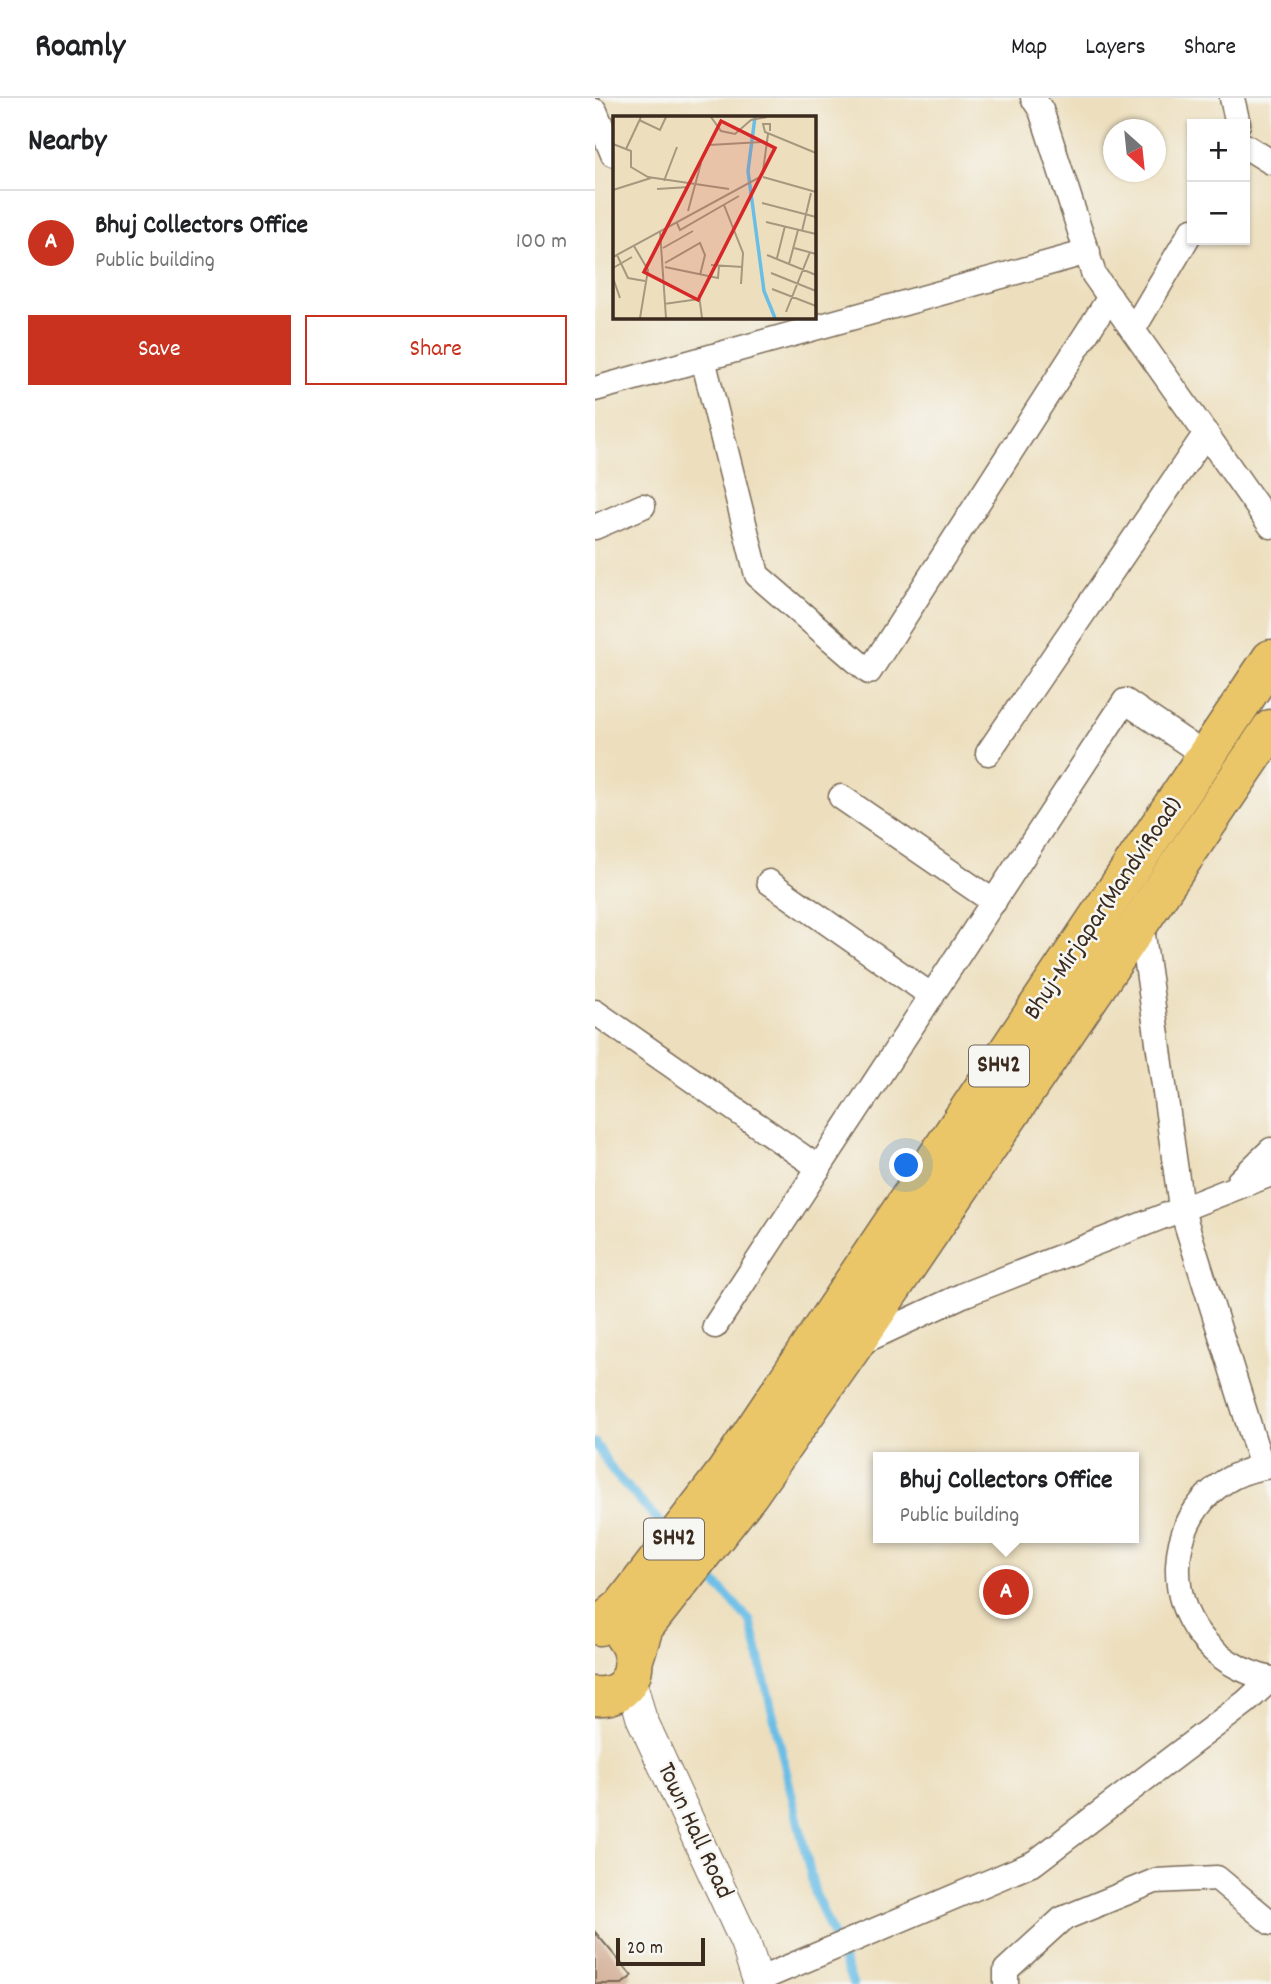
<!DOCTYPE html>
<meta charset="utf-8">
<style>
:root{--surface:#fff;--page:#f6f6f6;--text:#202124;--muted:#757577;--line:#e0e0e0;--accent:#c8321e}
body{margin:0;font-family:Dekko,sans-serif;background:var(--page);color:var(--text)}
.controls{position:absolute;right:21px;top:21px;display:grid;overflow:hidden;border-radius:0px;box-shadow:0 2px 5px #0004}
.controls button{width:63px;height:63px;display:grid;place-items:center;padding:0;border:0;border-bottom:2px solid var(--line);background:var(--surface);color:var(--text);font:35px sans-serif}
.compass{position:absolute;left:508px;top:21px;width:63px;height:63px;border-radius:50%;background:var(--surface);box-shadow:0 2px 5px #0004;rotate:153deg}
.scale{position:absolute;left:21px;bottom:18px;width:89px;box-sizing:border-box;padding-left:7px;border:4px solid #3b2a1e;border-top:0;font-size:19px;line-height:24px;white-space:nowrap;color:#3b2a1e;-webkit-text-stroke:5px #f6f6f2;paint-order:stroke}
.you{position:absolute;left:312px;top:1068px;width:24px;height:24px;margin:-18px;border:5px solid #fff;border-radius:50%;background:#1a73e8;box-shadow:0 0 0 10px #1a73e833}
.badge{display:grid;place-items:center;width:46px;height:46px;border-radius:50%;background:var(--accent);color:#fff;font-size:23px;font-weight:700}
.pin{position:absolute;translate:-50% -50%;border:4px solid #fff;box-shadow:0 2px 7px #0006}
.popup{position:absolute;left:278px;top:1354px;width:266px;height:91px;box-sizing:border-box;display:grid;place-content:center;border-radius:0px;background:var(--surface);filter:drop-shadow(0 2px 5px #0005);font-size:23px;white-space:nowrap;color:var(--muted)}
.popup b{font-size:26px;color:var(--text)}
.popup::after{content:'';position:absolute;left:50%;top:100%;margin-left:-14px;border:14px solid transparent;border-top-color:var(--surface)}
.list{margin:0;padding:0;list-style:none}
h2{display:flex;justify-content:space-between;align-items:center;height:91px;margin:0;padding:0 28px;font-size:30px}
h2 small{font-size:23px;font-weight:400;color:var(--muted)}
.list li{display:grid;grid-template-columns:46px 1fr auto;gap:21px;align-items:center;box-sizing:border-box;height:105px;padding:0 28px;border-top:2px solid var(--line)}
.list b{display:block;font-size:26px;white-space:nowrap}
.list p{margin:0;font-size:23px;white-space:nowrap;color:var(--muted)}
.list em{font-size:23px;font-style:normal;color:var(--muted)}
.actions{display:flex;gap:14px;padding:21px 28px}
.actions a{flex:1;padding:16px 0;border:2px solid var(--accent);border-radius:0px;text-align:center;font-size:24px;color:var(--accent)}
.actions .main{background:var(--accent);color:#fff}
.map{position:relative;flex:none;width:676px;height:1886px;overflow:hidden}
header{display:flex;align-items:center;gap:42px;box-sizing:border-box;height:98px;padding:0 35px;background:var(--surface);border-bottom:2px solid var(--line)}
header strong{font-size:33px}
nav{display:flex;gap:38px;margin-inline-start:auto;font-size:24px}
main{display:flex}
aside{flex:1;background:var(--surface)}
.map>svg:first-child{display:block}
</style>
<header>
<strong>Roamly</strong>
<nav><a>Map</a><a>Layers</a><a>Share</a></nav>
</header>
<main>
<aside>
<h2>Nearby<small></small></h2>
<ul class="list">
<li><span class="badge">A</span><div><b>Bhuj Collectors Office</b><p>Public building</p></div><em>100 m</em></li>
</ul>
<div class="actions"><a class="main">Save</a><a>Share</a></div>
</aside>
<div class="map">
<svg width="676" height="1886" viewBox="0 0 676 1886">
<rect width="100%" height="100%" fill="#f6f6f2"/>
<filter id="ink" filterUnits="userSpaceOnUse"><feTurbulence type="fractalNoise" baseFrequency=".0143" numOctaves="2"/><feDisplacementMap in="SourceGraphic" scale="14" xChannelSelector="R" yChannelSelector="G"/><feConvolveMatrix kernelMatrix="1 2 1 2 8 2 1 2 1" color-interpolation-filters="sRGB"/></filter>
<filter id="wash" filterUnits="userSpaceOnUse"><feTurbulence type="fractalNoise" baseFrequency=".00686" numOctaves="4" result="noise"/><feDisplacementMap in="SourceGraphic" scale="28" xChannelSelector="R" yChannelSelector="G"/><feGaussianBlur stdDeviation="1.57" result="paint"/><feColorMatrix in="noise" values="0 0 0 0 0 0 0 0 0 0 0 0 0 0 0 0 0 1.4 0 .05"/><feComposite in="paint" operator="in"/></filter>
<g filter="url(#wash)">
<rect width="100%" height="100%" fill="#eddfbe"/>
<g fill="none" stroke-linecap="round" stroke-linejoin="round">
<g stroke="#6abee6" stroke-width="9">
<path d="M0,1345L19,1375L74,1434"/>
<path d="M107,1470L156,1524L220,1795L258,1886"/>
</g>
</g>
<g id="blocks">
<path fill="#cca083" d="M0,1834L37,1878L27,1886H0Z"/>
</g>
</g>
<g filter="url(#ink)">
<use href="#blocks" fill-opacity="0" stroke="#796956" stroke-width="2"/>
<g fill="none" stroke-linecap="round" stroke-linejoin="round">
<defs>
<g id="minor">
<path d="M438,0L446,12L499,177L676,428"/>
<path d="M637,0L643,26"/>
<path d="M0,13L18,56"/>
<path d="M650,48L676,64"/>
<path d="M538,232L597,132"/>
<path d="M108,261L162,477L274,574L515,199"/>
<path d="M0,291L493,154"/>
<path d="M0,429L48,408"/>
<path d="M393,655L611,335"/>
<path d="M246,699L399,804"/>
<path d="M174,784L337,898"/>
<path d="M546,823L586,1109L667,1369"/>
<path d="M0,914L224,1070"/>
<path d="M644,1083L676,1052"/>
<path d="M120,1228L530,603L611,658"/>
<path d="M263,1246L368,1197L676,1076"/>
<path d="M676,1368C558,1381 546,1551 676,1581"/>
<path d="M163,1882L439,1765L651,1604L676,1581"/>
<path d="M411,1886V1872L467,1821L560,1783L622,1780L676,1825"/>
</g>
<path id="tertiary" d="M36,1581L46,1619L150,1844L164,1886"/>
<g id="primary">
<path d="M4,1528L27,1509L131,1374L676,561"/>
<path d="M40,1558L49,1529L154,1396L257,1249L676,631"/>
<path d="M0,1598C36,1602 49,1563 29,1538"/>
</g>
</defs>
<use href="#minor" stroke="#796956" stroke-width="27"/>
<use href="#tertiary" stroke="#796956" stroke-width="32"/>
<use href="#primary" stroke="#796956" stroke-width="41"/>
<use href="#minor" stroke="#fff" stroke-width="24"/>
<use href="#tertiary" stroke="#fff" stroke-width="30"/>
<use href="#primary" stroke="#ebc669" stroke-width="38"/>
</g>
</g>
<g text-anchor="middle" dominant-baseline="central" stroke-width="5" stroke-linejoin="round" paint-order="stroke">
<g fill="#f6f6f2" stroke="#73675e" stroke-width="2">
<rect x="374" y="947.5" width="60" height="41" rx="5"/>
<rect x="49" y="1420.5" width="60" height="41" rx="5"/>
</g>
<g font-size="24" font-weight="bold" fill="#3b2a1e">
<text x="404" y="968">SH42</text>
<text x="79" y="1441">SH42</text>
</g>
<g font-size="26" fill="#3b2a1e" stroke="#f6f6f2">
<text transform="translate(509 811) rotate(-56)">Bhuj-Mirjapar(MandviRoad)</text>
<text transform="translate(99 1733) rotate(65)">Town Hall Road</text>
</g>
</g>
<g transform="translate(18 18)">
<rect width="203" height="203" fill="#eddfbe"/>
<path fill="none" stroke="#6abee6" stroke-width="3.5" d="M142,1L135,55L151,175L162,202"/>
<path fill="none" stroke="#a6977e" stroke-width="2" d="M98,1L108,15L122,18L138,4L154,1M26,4L47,14L53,1M157,15V8H150L152,16L203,37M0,28L18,35V51L35,61L116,73M96,29L149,26M13,33L28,1M150,55L155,18M150,61L203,76M51,65L64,31M44,73L76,71M0,74L38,62M149,87L203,101M111,89L130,137L128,168M75,95L88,47M153,106L203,118M64,107L67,114L126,80M47,115L53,202M189,115L198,77M21,130L35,154L27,202M50,132L80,115M181,132L203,138M4,139L15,162L32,165M154,139L203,159M0,141L147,61M164,142L172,110M52,147L87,127L92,139L87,159M176,148L185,114M98,149L130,151M52,151L105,162L106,150M0,152L19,141M158,157L203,175M0,162L7,182M159,173L203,190M86,179L89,202M51,188L86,183M173,196L197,136"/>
<path fill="#d62828" fill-opacity="0.15" stroke="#d62828" stroke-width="3.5" d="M108,5L162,32L85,184L31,156Z"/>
<rect width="203" height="203" fill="none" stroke="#3b2a1e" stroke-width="3.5"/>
</g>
</svg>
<div class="controls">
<button>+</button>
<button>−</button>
</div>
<svg class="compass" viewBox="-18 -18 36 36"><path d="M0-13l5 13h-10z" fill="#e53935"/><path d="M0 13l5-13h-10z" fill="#757577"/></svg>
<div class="scale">20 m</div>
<div class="you"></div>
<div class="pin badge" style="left:411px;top:1494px">A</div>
<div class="popup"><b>Bhuj Collectors Office</b>Public building</div>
</div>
</main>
